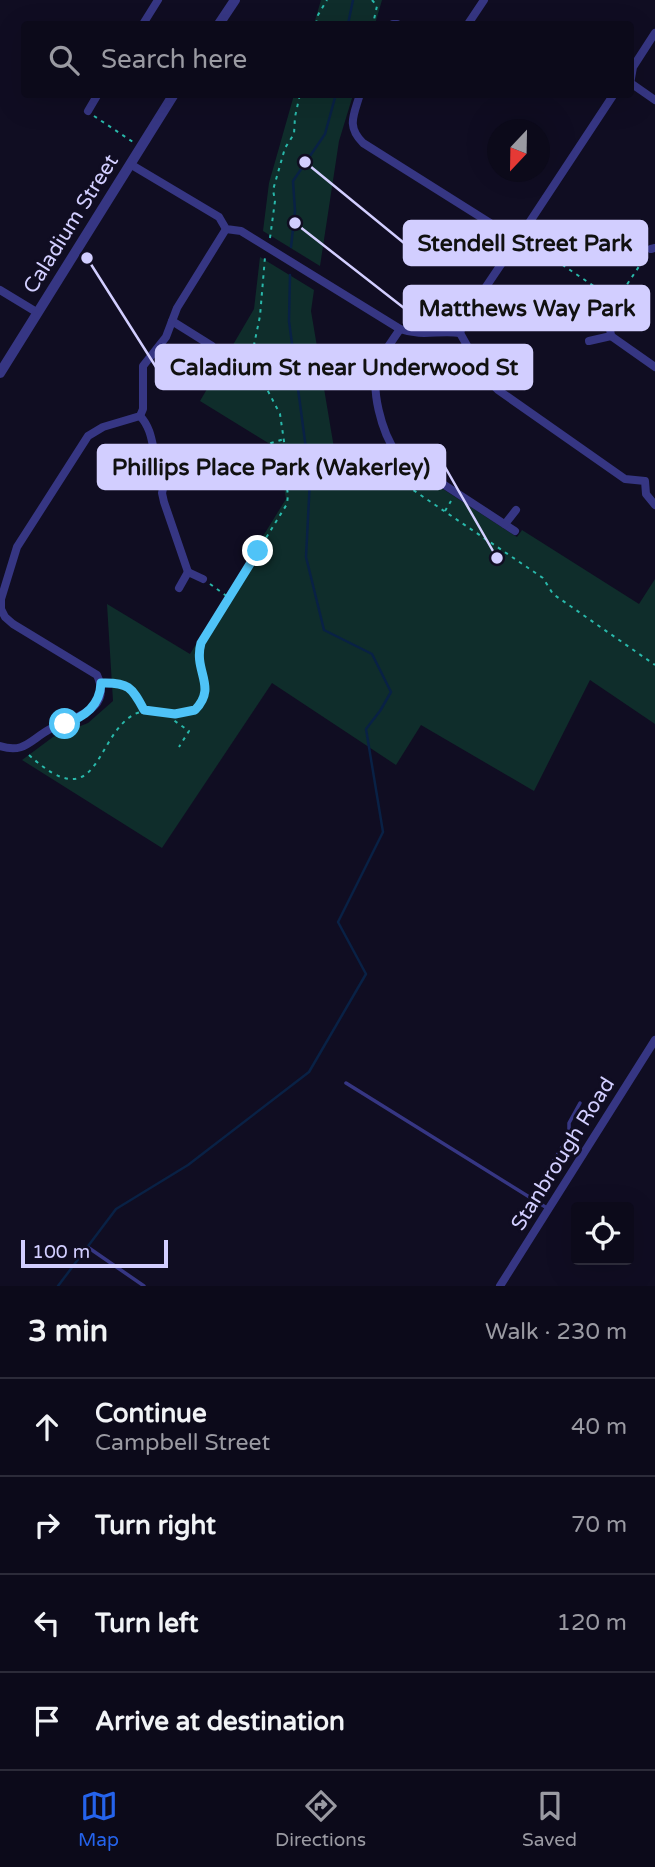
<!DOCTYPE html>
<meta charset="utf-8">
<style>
:root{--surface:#0c0a1a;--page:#151323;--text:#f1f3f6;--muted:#9a9aa2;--line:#2c2b39;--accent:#2563eb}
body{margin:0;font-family:"Varela Round",sans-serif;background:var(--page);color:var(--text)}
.controls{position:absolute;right:21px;bottom:21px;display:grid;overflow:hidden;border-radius:7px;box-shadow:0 7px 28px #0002}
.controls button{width:63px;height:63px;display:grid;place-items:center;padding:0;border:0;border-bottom:2px solid var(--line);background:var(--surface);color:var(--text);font:35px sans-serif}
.compass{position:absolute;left:487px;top:119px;width:63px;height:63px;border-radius:50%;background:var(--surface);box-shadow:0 7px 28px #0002;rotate:202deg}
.scale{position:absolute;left:21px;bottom:18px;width:147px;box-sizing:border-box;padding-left:7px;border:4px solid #d2ceff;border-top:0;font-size:19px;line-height:24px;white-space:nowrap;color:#d2ceff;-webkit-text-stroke:5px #100d22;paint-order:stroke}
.stop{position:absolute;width:21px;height:21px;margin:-16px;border:5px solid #4fc3f7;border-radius:50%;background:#fff}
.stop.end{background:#4fc3f7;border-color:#fff;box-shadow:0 2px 7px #0008}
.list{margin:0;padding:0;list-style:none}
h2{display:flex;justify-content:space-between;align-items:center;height:91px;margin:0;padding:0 28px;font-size:30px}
h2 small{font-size:23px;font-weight:400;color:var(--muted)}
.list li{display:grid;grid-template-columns:46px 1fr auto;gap:21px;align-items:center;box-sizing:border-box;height:98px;padding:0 28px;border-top:2px solid var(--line)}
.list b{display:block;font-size:26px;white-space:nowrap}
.list p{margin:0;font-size:23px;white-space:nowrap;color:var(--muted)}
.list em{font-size:23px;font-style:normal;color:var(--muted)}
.icon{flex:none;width:38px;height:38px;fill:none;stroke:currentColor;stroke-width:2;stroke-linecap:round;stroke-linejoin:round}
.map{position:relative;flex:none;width:655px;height:1286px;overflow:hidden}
.search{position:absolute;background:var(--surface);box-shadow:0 7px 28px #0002;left:21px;right:21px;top:21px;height:77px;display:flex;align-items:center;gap:18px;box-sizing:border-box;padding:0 24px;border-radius:7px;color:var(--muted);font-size:26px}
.sheet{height:483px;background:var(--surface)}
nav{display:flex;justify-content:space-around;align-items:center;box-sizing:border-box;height:98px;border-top:2px solid var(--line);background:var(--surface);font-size:19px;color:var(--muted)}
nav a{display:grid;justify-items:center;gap:4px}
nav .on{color:var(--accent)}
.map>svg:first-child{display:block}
</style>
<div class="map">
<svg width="655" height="1286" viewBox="0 0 655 1286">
<rect width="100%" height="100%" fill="#100d22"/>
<g fill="#0f2d2b">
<path d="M321,0H382L375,24H314Z"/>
<path d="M294,95H353L339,141L320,266L263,231L269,183Z"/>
<path d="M260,257L314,290L311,311L335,454L375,445L517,537L522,530L639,604L655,579V724L590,680L534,791L421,725L396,765L272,683L162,848L22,760L53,737L88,723L113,701L107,604L190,654L286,499L278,449L200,401L254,309Z"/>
</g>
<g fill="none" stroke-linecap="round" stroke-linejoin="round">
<g stroke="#092145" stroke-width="2.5">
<path d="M348,24L353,0"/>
<path d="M291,247L295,211L293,181L325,134L336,94"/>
<path d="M58,1286L116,1209L188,1165L309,1072L366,974L338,922L383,832L366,729L380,711L391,692L372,654L324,630L306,557L310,479L289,321L290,275"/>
</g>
<g stroke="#29b8aa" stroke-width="2" stroke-dasharray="3.5 5" stroke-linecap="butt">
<path d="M372,0L377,6L373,24"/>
<path d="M316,24L318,15L327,0"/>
<path d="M94,116L133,142"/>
<path d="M270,238L275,201L273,190L285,148L294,134L295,117L300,94"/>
<path d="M527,241L616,301L646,256"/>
<path d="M265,450L271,443L284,439"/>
<path d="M285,464C331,460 348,453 391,475L543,578L553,594L655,665"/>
<path d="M445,511L451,501"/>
<path d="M210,584L228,597"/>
<path d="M109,683C129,684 135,691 143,709"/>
<path d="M170,714L172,719L189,731L179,747"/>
<path d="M29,755C99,819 94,738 133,715C154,703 185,724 200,705C214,688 194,666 201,643L287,504L288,495L283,460L285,448L280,414L259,374L254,345L260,316L265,257"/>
</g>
<g stroke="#363683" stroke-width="3.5">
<path d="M346,1083L547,1208"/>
<path d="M531,1198L569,1136V1123L580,1103"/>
<path d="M89,1248L144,1286"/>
</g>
<g stroke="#363683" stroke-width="8">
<path d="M143,24L158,0"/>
<path d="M393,24H397"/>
<path d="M468,24L484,0"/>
<path d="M630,84L633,67L655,33"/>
<path d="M632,84L655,100"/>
<path d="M360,94C354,115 346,126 363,143L514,238"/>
<path d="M88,111L98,94"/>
<path d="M130,164L219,217L226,229L241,231L400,329C423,337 438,330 460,333L465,318L510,251L514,238L525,229L614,94"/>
<path d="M651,249L655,248"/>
<path d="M0,290L38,313"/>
<path d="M172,321L212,346"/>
<path d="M400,329C393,340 384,351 379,363C369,388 382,433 397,454L515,531"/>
<path d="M460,333L484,376L498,390L625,479L645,481L646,494L655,505"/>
<path d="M611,336L655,367"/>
<path d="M589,341L611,336L608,314"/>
<path d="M140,416C158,435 149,462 166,476L162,493L164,502L188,572"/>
<path d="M166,476C189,482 240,467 260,456"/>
<path d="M505,524L516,510"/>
<path d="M179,588L188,572L203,579"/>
<path d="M0,746C24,754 30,740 50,729C71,717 114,712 97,675L13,624L5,617L1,609V599L17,547L88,436L103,427L140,416L143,409V366L166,337L177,308L226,229"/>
<path d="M500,1286L655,1040"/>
</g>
<g stroke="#363683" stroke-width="10">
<path d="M219,24L235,0"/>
<path d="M0,373L174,94"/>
</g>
</g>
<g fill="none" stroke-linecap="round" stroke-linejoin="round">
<path stroke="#4fc3f7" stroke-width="9" d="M65,724C85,716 100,706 101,683C128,682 132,687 144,710L175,714L195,710C218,686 193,672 201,643L258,551"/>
</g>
<g text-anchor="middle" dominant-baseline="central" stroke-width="6" stroke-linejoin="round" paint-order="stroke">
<g font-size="21" fill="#d2ceff" stroke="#100d22">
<text transform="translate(71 224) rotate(-58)">Caladium Street</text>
<text transform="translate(563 1154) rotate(-58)">Stanbrough Road</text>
</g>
</g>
<path fill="none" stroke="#d2ceff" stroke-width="2.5" d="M305 162L404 243M295 223L404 308M87 258L156 367M497 558L445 467"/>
<g fill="#d2ceff" stroke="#100d22" stroke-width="2.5">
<circle cx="305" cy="162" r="7"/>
<circle cx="295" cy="223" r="7"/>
<circle cx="87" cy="258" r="7"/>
<circle cx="497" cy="558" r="7"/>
</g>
<g fill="#d2ceff" stroke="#d2ceff" stroke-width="2.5">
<rect x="404" y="221" width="243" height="44" rx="7"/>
<rect x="404" y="286" width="245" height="44" rx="7"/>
<rect x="156" y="345" width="376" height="44" rx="7"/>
<rect x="98" y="445" width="347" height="44" rx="7"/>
</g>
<g font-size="23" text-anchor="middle" font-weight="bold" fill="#111">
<text x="525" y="251">Stendell Street Park</text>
<text x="527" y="316">Matthews Way Park</text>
<text x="344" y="375">Caladium St near Underwood St</text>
<text x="271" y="475">Phillips Place Park (Wakerley)</text>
</g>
</svg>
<div class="controls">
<button><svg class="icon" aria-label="locate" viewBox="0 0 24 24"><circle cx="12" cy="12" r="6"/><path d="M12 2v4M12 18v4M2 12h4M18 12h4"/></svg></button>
</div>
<svg class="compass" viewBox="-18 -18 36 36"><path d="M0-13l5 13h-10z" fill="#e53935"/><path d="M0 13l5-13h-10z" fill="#9a9aa2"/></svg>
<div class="scale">100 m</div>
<div class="stop" style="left:65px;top:724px"></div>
<div class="stop end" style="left:258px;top:551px"></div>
<div class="search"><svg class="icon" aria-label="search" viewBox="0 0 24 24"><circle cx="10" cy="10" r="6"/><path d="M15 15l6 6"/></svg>Search here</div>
</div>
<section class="sheet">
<h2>3 min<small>Walk · 230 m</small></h2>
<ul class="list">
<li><svg class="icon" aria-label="ahead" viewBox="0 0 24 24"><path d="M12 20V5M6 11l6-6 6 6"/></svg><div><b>Continue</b><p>Campbell Street</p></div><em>40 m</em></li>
<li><svg class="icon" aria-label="right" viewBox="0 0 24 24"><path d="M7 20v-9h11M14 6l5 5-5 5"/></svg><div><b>Turn right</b></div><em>70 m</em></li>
<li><svg class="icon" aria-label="left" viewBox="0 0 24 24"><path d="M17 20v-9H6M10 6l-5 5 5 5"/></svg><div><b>Turn left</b></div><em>120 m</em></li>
<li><svg class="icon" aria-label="arrive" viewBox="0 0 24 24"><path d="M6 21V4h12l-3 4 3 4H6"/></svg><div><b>Arrive at destination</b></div></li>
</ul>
</section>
<nav>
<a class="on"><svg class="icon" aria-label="map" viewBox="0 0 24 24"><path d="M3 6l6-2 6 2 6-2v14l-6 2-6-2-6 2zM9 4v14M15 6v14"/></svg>Map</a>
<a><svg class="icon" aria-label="directions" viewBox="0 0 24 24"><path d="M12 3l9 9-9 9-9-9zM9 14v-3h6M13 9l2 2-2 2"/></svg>Directions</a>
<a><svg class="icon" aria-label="saved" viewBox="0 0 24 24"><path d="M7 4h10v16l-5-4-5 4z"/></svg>Saved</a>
</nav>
